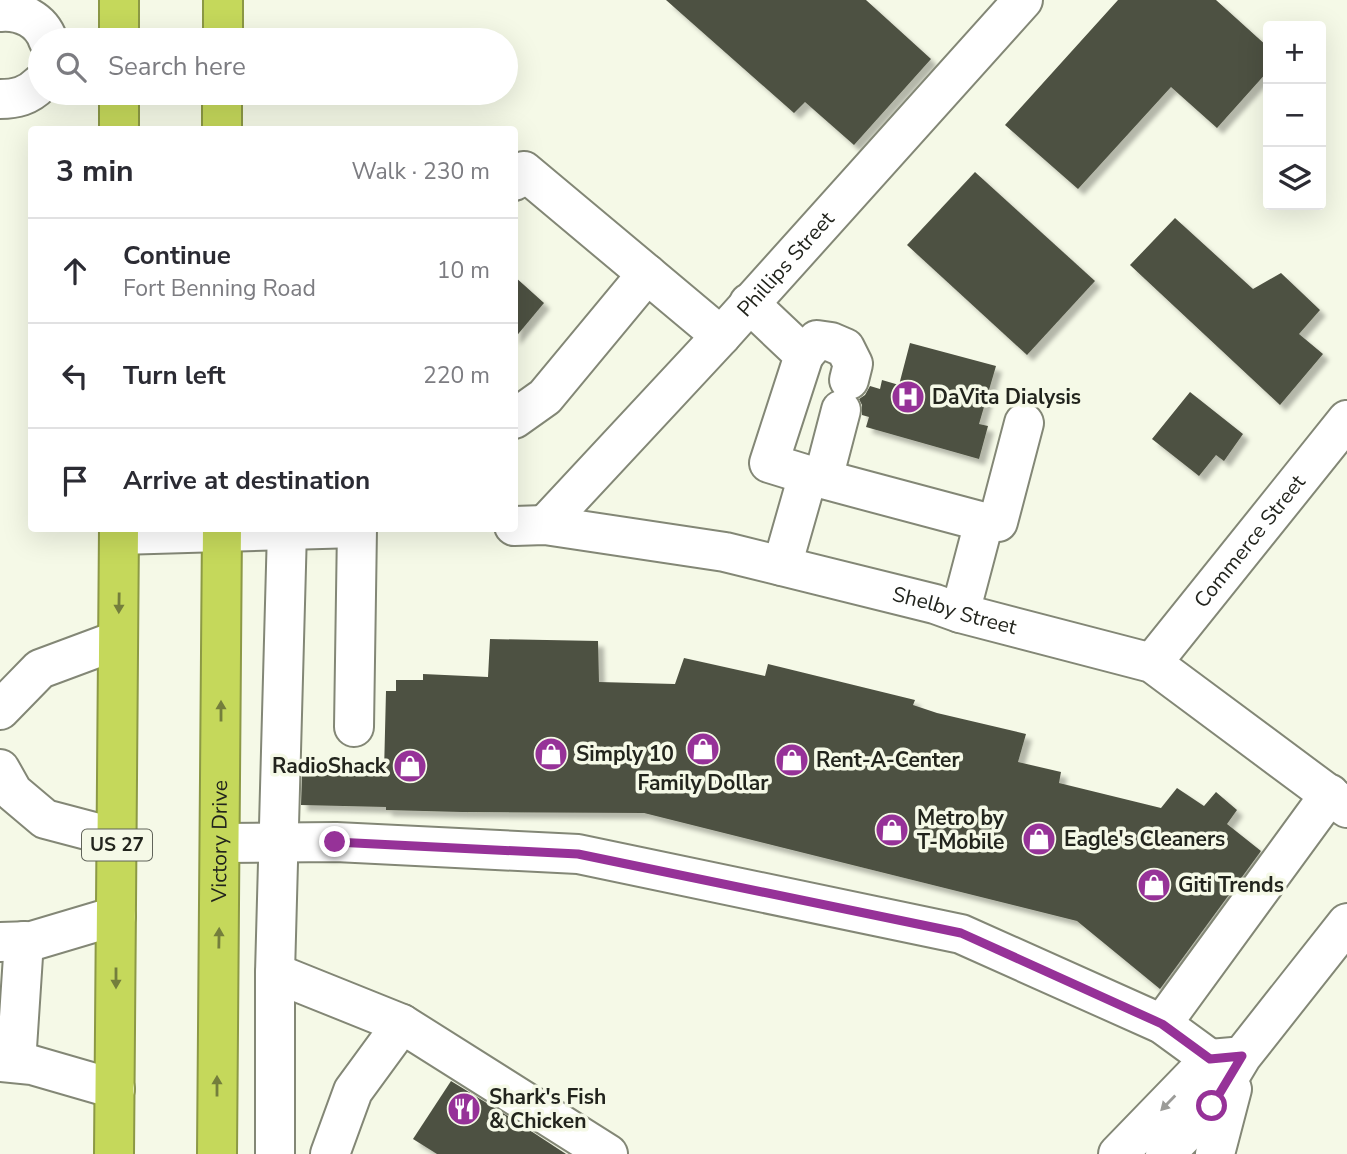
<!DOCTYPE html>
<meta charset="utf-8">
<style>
:root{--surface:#fff;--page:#f2f2f3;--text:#2b2b33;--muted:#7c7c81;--line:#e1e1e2}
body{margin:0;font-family:"Nunito Sans",sans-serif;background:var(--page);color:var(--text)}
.controls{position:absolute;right:21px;top:21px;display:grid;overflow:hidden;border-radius:7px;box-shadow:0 7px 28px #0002}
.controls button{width:63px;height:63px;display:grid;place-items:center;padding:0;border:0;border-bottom:2px solid var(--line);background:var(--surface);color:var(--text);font:35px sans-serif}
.stop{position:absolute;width:21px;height:21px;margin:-16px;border:5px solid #963298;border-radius:50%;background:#fff}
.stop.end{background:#963298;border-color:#fff;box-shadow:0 2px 7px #0008}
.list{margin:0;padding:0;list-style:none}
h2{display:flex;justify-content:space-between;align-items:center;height:91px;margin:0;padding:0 28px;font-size:30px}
h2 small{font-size:23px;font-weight:400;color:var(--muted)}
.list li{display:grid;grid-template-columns:46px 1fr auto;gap:21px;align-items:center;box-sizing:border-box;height:105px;padding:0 28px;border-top:2px solid var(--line)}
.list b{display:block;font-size:26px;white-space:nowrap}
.list p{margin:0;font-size:23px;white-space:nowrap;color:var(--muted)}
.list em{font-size:23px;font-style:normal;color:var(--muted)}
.icon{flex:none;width:38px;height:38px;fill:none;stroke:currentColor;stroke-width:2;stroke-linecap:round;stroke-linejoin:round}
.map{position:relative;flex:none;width:1347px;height:1154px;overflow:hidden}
.search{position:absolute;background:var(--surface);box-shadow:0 7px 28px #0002;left:28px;top:28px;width:490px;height:77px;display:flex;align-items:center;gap:18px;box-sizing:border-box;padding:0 24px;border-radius:38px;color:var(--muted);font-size:26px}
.panel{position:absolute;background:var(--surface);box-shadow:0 7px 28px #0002;left:28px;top:126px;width:490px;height:406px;border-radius:7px}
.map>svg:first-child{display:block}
</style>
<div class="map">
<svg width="1347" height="1154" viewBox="0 0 1347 1154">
<defs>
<filter id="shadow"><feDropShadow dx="6" dy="6" stdDeviation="2" flood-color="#0004"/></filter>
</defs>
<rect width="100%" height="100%" fill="#f5f9e7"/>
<g fill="#4e5142" filter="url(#shadow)">
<path d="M666,0H866L931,59L854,145L805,102L794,113Z"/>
<path d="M1118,0H1216L1268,47V71L1217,128L1171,87L1078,189L1005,125Z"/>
<path d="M975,172L1095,281L1027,355L907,245Z"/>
<path d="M1175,218L1253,289L1281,273L1320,310L1299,334L1323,354L1280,405L1130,265Z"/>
<path d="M514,276L544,303L514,339Z"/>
<path d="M910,343L996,366L979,424L988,426L979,459L866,427L869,417L862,415V405L859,399L865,395L870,386L880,389L882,380L899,385Z"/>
<path d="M1190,392L1243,434L1224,461L1216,455L1199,476L1152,439Z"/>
<path d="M490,639L598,641L599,682L675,684L684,658L765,676L768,664L915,700L913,705L937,713L1026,734L1018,762L1061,772L1059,783L1161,808L1177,788L1204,806L1216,792L1237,810L1227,824L1261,851L1160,989L1077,921L644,813L462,812L386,810V807L301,805L302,769L384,772L386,691H396V680H423V674L488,677Z"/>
<path d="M451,1081L511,1118L566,1154H437L413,1139Z"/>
</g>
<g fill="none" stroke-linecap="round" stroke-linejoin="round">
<defs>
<g id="minor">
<path d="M0,12C21,10 41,20 48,40"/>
<path d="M0,99C16,99 28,96 40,84"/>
<path d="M514,181L524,171L721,336"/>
<path d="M749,303L804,355L769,463L808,475"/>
<path d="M804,355L817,340L831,342L845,348L853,364L849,380"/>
<path d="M514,419L545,397L647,274"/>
<path d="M823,479L841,410"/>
<path d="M984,522H998L1024,423"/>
<path id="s1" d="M545,525L721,336L1023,0"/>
<path id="s2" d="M514,526L545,525L725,552L935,604L960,613L1152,663L1347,808"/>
<path d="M119,535L356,528"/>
<path d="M782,566L808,475L984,522L960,613"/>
<path id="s3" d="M1152,663L1347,420"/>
<path d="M0,710L40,669L118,640"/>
<path d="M354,727L357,528"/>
<path d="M0,769L13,792L45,819L117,838"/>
<path d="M220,843L336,842L578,854L961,934L1162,1024L1210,1059"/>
<path d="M0,942L32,941L116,916"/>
<path d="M275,973L287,530"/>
<path d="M1162,1024L1330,794"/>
<path d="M0,1062L32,1065L115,1089"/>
<path d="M16,1063L24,941"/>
<path d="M275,1154V973L402,1024"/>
<path d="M330,1154L353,1091L402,1024L608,1154"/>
<path d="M1118,1154L1210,1059L1233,1057"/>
<path d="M1165,1154L1212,1106L1242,1056L1347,923"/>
<path d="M1215,1154L1232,1089"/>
</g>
<g id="highway">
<path d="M119,0V40"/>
<path d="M223,40V0"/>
<path d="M119,130V93"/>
<path d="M222,130V93"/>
<path d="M114,1154L119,528"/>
<path id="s4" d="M217,1154L222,528"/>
</g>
</defs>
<use href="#minor" stroke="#838776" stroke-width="42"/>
<use href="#highway" stroke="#8c9945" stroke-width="42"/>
<use href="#minor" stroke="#fff" stroke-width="38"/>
<use href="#highway" stroke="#c5d85b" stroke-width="38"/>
</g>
<defs><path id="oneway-solid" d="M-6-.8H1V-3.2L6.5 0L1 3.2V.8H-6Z" transform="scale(1.75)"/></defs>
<g fill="#747e3c">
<use href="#oneway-solid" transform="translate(119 603) rotate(91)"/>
<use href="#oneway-solid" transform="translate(221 711) rotate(-90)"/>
<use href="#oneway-solid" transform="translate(219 938) rotate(-89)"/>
<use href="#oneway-solid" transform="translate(116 978) rotate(90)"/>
<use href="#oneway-solid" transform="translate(217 1086) rotate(-90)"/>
</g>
<use fill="#9c9c99" href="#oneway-solid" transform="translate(1168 1103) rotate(134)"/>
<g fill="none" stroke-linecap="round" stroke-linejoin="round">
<path stroke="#963298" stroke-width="9" d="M335,842L578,854L961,933L1162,1024L1210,1059L1242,1056L1212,1106"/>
</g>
<defs>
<symbol id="hospital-disc" viewBox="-11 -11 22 22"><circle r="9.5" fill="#963298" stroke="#f5f9e7"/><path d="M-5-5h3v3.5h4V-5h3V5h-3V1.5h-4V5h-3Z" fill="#fff"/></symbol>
<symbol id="shop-disc" viewBox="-11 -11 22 22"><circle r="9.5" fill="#963298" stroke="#f5f9e7"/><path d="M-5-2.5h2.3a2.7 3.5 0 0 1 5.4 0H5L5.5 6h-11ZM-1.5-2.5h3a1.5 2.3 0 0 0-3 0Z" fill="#fff"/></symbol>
<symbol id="restaurant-disc" viewBox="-11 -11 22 22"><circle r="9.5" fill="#963298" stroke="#f5f9e7"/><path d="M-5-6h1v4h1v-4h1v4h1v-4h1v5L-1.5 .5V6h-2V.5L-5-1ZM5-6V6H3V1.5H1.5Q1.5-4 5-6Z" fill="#fff"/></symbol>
</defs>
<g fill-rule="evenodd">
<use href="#hospital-disc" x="889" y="378" width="38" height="38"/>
<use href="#shop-disc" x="684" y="730" width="38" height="38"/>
<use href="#shop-disc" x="532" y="735" width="38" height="38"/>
<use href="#shop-disc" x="773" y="741" width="38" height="38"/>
<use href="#shop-disc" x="391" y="747" width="38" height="38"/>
<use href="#shop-disc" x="873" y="811" width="38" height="38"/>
<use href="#shop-disc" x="1020" y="820" width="38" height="38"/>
<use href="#shop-disc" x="1135" y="866" width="38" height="38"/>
<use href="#restaurant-disc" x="445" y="1090" width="38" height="38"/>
</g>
<g text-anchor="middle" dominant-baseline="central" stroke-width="7" stroke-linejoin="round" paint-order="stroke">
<rect fill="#f5f9e7" stroke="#61645a" stroke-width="2" x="82" y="829.5" width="70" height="31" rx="5"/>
<g font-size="19" font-weight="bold" fill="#22241d">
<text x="117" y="845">US 27</text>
</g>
<g font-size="21" fill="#22241d" stroke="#f5f9e7">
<text stroke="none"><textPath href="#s1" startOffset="355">Phillips Street</textPath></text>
<text stroke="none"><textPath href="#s3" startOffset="156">Commerce Street</textPath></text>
<text stroke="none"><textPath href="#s2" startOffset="450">Shelby Street</textPath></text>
<text stroke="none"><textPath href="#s4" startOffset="313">Victory Drive</textPath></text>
</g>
<g font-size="21" font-weight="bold" fill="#22241d" stroke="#f5f9e7" text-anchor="start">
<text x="932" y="397">DaVita Dialysis</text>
<text x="576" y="754">Simply 10</text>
<text x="816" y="760">Rent-A-Center</text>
<text x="386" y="766" text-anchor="end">RadioShack</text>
<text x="703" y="783" text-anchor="middle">Family Dollar</text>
<text x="917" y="818">Metro by<tspan x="917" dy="24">T-Mobile</tspan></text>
<text x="1064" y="839">Eagle's Cleaners</text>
<text x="1178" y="885">Giti Trends</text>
<text x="489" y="1097">Shark's Fish<tspan x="489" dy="24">&amp; Chicken</tspan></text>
</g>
</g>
</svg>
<div class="controls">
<button>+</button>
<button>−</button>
<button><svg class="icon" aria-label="layers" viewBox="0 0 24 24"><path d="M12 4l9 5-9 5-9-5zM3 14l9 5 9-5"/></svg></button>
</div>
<div class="stop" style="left:1212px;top:1106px"></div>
<div class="stop end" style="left:335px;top:842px"></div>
<div class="search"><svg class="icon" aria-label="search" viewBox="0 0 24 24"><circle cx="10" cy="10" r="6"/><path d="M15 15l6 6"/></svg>Search here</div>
<section class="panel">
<h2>3 min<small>Walk · 230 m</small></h2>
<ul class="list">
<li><svg class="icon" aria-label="ahead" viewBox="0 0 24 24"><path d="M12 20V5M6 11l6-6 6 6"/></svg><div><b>Continue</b><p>Fort Benning Road</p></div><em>10 m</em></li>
<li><svg class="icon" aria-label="left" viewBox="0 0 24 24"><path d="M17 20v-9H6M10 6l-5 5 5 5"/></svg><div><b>Turn left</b></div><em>220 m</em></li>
<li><svg class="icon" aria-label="arrive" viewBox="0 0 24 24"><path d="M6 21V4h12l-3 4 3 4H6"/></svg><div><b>Arrive at destination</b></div></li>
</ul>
</section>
</div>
